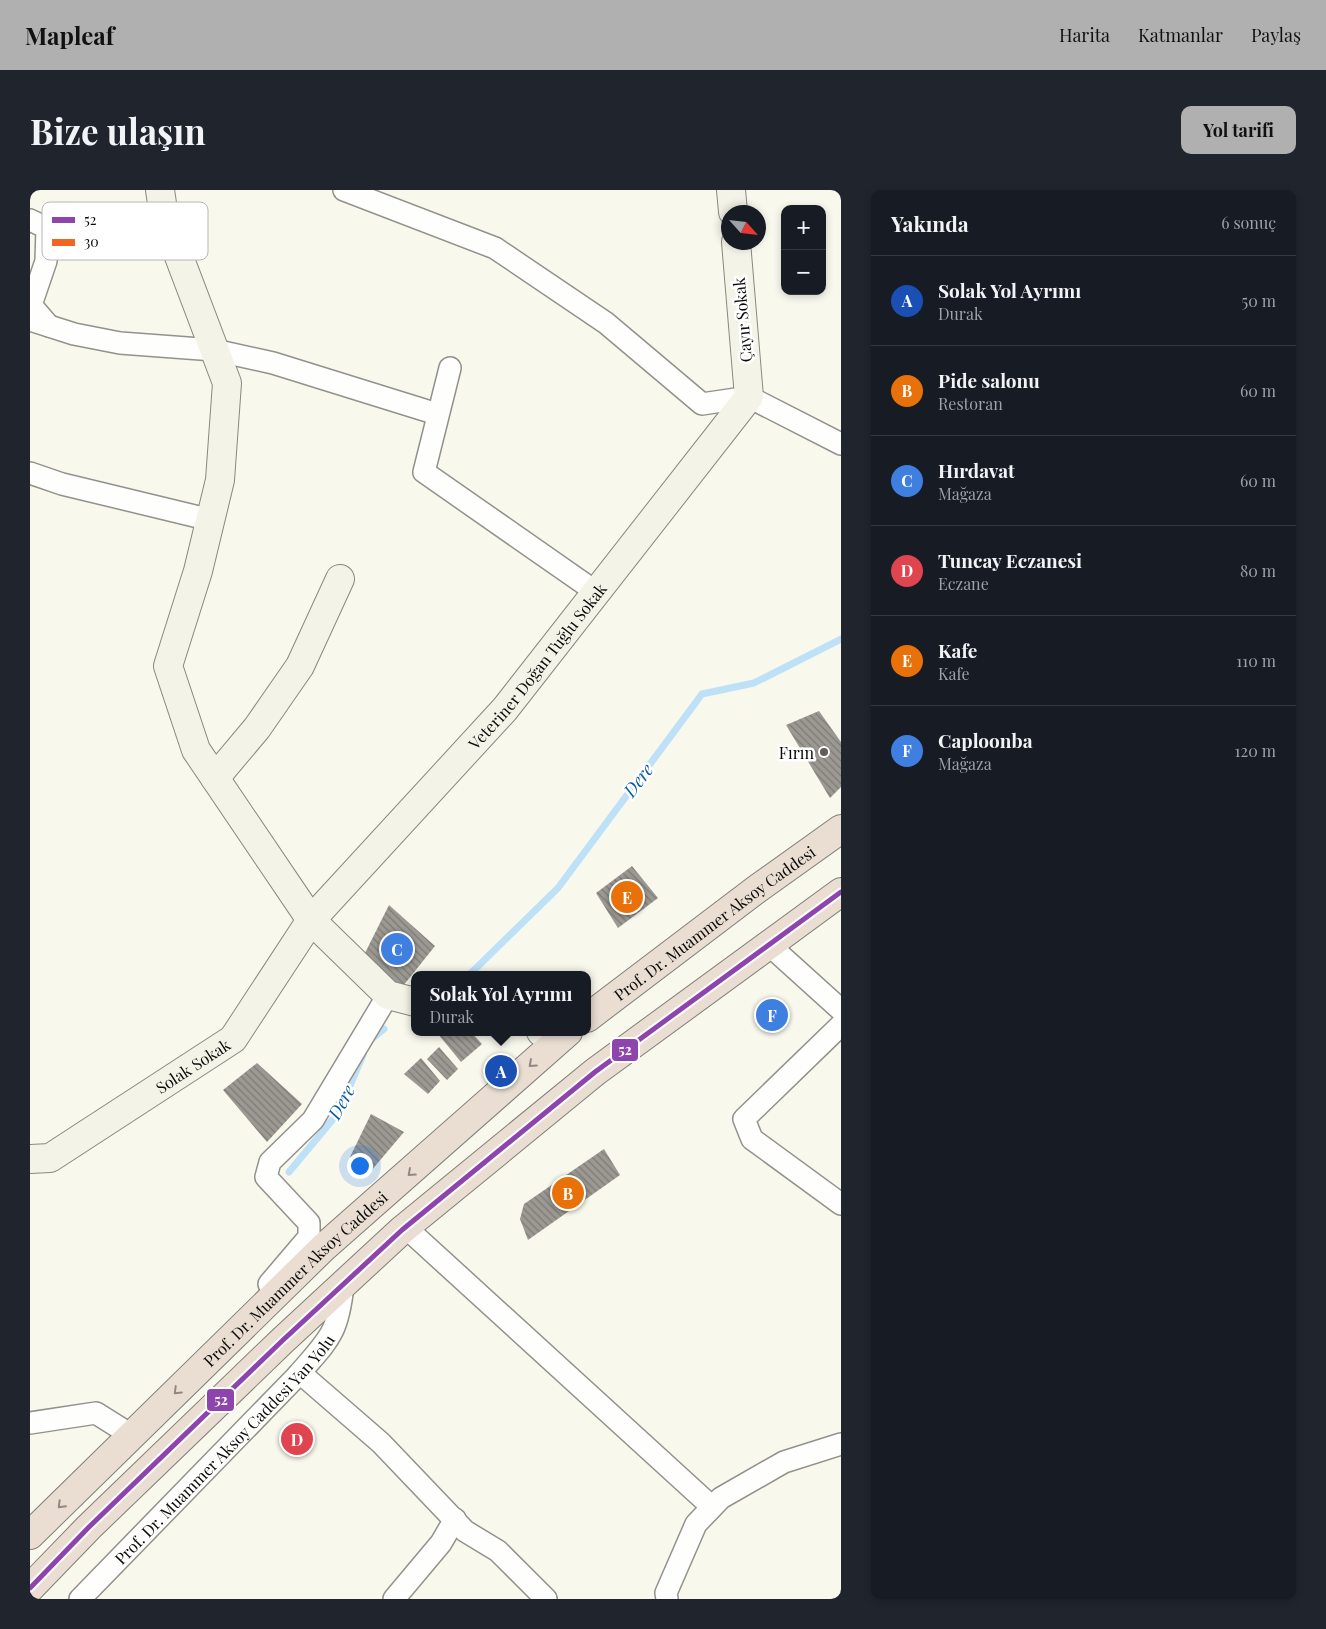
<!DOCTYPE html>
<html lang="tr">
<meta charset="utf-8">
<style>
:root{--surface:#171b24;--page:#20242c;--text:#f1f3f6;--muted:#9ea1a6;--line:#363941;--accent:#afb0af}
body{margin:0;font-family:"Playfair Display",serif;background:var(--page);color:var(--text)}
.controls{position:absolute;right:15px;top:15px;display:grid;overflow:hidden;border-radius:10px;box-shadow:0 2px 8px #0003}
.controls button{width:45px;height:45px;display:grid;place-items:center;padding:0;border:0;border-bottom:1px solid var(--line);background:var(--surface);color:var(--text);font:25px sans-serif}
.compass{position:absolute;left:691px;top:15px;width:45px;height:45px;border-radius:50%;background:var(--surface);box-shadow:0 2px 8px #0003;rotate:117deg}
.you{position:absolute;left:329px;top:975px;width:18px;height:18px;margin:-12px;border:4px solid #fff;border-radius:50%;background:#1a73e8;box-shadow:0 0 0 8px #1a73e833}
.badge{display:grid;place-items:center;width:32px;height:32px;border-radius:50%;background:var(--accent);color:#fff;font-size:16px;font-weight:700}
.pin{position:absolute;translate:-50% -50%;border:2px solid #fff;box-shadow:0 1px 5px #0006}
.popup{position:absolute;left:381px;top:781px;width:180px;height:65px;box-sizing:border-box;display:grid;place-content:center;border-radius:10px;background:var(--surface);filter:drop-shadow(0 1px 4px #0005);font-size:16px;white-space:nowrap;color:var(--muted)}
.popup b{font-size:19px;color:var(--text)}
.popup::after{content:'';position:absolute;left:50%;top:100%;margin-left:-10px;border:10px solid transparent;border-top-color:var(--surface)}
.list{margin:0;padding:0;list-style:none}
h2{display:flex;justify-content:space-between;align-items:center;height:65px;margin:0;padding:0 20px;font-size:21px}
h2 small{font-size:16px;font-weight:400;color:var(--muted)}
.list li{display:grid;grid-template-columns:32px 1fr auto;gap:15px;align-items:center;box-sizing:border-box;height:90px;padding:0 20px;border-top:1px solid var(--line)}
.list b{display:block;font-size:19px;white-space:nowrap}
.list p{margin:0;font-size:16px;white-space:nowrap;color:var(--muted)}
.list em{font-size:16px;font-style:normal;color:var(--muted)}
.map{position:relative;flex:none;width:811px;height:1409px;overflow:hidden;border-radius:10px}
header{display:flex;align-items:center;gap:30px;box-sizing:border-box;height:70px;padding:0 25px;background:var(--accent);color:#111}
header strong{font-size:24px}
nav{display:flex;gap:28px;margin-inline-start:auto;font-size:18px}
.intro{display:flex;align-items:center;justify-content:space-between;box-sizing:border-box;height:120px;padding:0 30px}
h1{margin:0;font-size:35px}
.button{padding:12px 22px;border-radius:10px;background:var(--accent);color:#111;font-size:18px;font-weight:700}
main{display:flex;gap:30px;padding:0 30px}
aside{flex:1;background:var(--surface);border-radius:10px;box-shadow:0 2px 8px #0003}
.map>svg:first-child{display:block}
</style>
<header>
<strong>Mapleaf</strong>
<nav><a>Harita</a><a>Katmanlar</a><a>Paylaş</a></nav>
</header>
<div class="intro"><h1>Bize ulaşın</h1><a class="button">Yol tarifi</a></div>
<main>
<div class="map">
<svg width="811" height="1409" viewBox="0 0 811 1409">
<defs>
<pattern id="building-back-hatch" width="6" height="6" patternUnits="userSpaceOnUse" patternTransform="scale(1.25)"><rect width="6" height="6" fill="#9c9993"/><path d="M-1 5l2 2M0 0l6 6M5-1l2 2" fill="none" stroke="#7d7b76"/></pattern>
</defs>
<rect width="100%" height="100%" fill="#f9f8ed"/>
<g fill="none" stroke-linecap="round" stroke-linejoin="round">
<g stroke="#bee1f8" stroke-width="7">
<path d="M439,785L528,698L672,504L724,493L811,449"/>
<path d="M339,851L354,839"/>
<path d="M259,982L309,922L333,865"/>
</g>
</g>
<g fill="url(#building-back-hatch)">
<path d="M789,521L811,552V597L800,608L756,535Z"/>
<path d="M602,676L628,708L588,738L566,703Z"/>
<path d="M359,715L405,756L369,801L334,765Z"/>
<path d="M410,842H441L452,854L431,872L408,844Z"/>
<path d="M409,857L428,879L417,890L397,869Z"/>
<path d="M391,868L410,891L398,904L374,884Z"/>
<path d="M227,873L272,914L237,952L193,900Z"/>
<path d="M341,924L374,942L341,981L320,967Z"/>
<path d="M574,959L590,985L498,1050L490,1029L494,1014Z"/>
</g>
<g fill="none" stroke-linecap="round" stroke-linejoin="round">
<defs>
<g id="street">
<path d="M314,0L465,58L576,133L672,214L719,207L811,254"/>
<path d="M0,30L17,38L16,71L1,115L19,136"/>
<path d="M0,130L44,144L90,153L184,160L243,173L407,224"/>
<path d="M420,178L394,282L566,402"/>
<path d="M0,283L32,294L181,330"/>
<path d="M738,754L811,820"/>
<path d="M811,835L714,929L722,949L811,1014"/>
<path d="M384,1045L682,1317"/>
<path d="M239,1094L279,1047V1033L236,987L240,972L283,930L358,805"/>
<path d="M268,1185L276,1188L351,1253L435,1341L468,1361L516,1409"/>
<path d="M0,1233L66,1223L101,1245"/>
<path id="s1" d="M50,1409L268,1185C299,1149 308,1144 313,1095"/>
<path d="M364,1409L411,1353L425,1329"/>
<path d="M637,1409L636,1403L666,1334L691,1308L754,1272L811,1254"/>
</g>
<g id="secondary">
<path d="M130,0L134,27L197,193L190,290L168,381L138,476L166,560L281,730L358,805L385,812"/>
<path d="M701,0L703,22"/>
<path d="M185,588L227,538L270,476L310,389"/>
<path d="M511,842L532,847"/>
<path id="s2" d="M0,969L20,968L203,849L281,730L475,519L719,207L706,52"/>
</g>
<g id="highway">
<path id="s3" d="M557,828L727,699L811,639"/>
<path id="s4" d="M0,1345L293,1058L538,842"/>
<path d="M0,1398L59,1337L252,1151L372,1040L565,882L811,702"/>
</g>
</defs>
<use href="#street" stroke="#92918c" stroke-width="24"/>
<use href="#secondary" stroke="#888883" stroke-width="30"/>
<use href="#highway" stroke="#7f7e7a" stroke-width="30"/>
<use href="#street" stroke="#fefefc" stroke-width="21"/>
<use href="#secondary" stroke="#f4f3e7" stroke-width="28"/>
<use href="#highway" stroke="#eaded2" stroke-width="28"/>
<defs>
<path id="bus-1" d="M0,1398L59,1337L252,1151L372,1040L565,882L811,702"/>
</defs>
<use href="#bus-1" stroke="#fff" stroke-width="9"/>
<use href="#bus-1" stroke="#8e44ad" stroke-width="5"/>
</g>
<defs><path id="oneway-chevron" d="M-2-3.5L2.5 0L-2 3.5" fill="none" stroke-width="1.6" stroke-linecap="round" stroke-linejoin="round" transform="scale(1.25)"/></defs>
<g stroke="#908982">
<use href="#oneway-chevron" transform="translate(502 874) rotate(138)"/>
<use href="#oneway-chevron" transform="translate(381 983) rotate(138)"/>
<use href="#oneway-chevron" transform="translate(147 1201) rotate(136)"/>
<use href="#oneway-chevron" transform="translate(31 1315) rotate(135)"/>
</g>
<circle fill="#5e5d59" stroke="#fff" stroke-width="2" cx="794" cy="562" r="5"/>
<g text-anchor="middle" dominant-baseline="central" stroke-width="5" stroke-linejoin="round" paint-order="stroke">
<g font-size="16" fill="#0a0a0a" stroke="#fff">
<text transform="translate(712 130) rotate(-95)">Çayır Sokak</text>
<text stroke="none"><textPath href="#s2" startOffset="721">Veteriner Doğan Tuğlu Sokak</textPath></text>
<text stroke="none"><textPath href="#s3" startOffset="159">Prof. Dr. Muammer Aksoy Caddesi</textPath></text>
<text stroke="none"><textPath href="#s2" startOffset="190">Solak Sokak</textPath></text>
<text stroke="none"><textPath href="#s4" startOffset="369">Prof. Dr. Muammer Aksoy Caddesi</textPath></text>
<text stroke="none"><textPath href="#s1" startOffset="208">Prof. Dr. Muammer Aksoy Caddesi Yan Yolu</textPath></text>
</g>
<g font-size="16" fill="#0a0a0a" stroke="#fff" text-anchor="end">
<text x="784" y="562">Fırın</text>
</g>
<g font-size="18" font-style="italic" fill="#0959a6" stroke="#fff">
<text transform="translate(608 590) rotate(-53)">Dere</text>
<text transform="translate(311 912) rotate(-62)">Dere</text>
</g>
</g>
<rect x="12" y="12" width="166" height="58" rx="8" fill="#fff" stroke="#b6b6b6" stroke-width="1"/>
<rect x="22" y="27" width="23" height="6" fill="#8e44ad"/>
<rect x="22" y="49" width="23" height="7" fill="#f26522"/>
<g font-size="14" fill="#0a0a0a">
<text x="54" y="35">52</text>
<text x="54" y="57">30</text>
</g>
<g stroke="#fff" stroke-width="2">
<rect x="581" y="848" width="28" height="24" rx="5" fill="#8e44ad"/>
<rect x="176" y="1198" width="29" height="24" rx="5" fill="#8e44ad"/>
</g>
<g font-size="14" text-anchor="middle" font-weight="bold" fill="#fff">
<text x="595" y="865">52</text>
<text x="191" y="1215">52</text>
</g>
</svg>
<div class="controls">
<button>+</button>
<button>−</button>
</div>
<svg class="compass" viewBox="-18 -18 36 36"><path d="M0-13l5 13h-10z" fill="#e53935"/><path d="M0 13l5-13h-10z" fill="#9ea1a6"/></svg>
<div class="you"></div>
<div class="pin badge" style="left:471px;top:881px;background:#1a4fb4">A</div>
<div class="popup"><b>Solak Yol Ayrımı</b>Durak</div>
<div class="pin badge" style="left:538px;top:1003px;background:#e8710a">B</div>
<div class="pin badge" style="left:367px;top:759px;background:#3f7fe0">C</div>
<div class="pin badge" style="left:267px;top:1249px;background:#e0444e">D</div>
<div class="pin badge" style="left:597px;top:707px;background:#e8710a">E</div>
<div class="pin badge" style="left:742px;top:825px;background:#3f7fe0">F</div>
</div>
<aside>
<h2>Yakında<small>6 sonuç</small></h2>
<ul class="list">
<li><span class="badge" style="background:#1a4fb4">A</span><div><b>Solak Yol Ayrımı</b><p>Durak</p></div><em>50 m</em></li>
<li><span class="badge" style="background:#e8710a">B</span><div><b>Pide salonu</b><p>Restoran</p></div><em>60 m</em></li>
<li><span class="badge" style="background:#3f7fe0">C</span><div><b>Hırdavat</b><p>Mağaza</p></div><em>60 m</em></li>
<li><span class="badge" style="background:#e0444e">D</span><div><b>Tuncay Eczanesi</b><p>Eczane</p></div><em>80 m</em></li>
<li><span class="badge" style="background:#e8710a">E</span><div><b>Kafe</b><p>Kafe</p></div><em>110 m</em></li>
<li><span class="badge" style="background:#3f7fe0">F</span><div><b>Caploonba</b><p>Mağaza</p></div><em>120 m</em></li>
</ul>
</aside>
</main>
